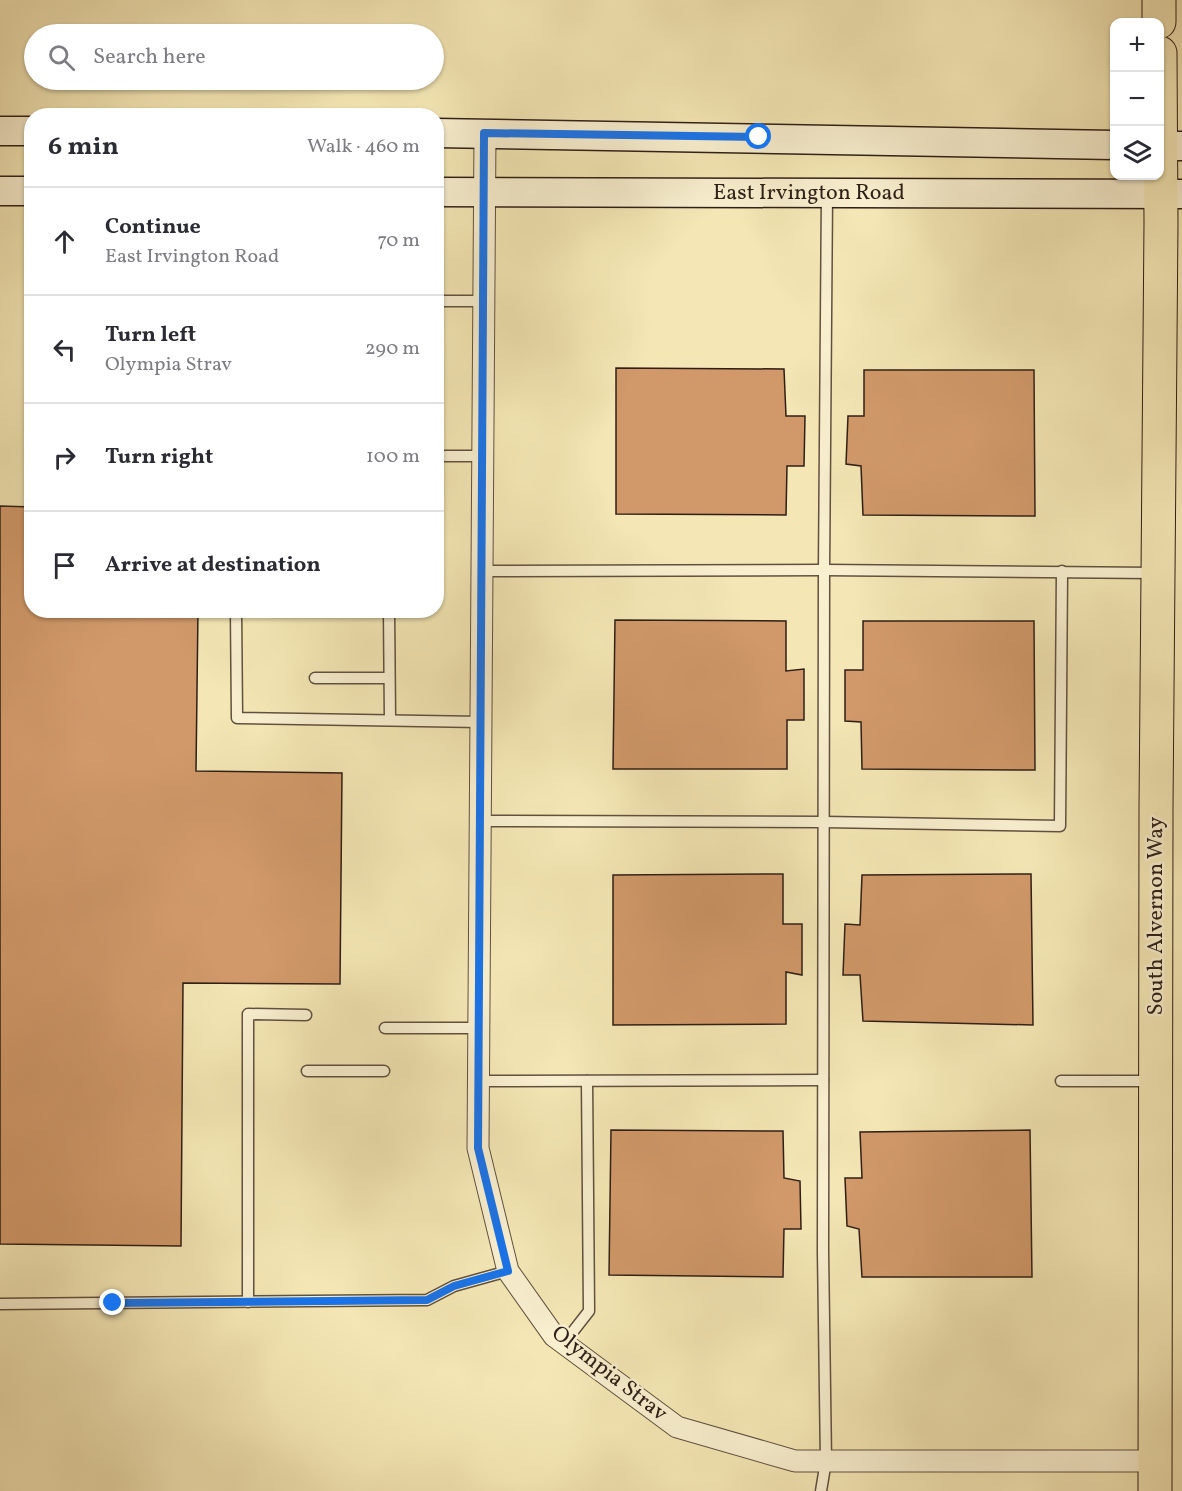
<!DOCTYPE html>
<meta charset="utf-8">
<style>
:root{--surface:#fff;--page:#f2f2f3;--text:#2b2b33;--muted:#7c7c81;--line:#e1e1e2}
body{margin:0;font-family:Vollkorn,serif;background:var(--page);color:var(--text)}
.controls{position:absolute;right:18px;top:18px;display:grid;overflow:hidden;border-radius:12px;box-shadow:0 2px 4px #0004}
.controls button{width:54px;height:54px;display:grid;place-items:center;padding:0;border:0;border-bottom:2px solid var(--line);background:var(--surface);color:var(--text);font:30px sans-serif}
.stop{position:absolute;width:18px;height:18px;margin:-14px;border:4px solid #1a73e8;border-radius:50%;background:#fff}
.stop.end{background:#1a73e8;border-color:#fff;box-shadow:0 2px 6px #0008}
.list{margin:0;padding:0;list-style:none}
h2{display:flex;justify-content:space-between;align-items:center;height:78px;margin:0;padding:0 24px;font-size:26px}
h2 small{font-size:20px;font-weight:400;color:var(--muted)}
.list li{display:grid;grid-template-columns:39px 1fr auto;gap:18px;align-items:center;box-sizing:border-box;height:108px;padding:0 24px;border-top:2px solid var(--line)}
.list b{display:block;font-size:22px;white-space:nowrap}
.list p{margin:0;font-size:20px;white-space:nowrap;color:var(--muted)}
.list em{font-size:20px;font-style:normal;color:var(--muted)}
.icon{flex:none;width:33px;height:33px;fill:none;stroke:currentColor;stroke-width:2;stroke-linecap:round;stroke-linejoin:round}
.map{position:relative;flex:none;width:1182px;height:1491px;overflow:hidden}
.search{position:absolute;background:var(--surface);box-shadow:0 2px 4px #0004;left:24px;top:24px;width:420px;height:66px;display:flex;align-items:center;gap:15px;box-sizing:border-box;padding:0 21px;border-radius:33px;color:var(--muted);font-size:22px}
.panel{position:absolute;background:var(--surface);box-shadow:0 2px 4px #0004;left:24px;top:108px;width:420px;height:510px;border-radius:24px}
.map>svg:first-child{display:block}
</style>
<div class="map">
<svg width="1182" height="1491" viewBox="0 0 1182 1491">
<rect width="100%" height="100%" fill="#f4e7b5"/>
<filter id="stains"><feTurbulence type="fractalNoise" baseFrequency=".00333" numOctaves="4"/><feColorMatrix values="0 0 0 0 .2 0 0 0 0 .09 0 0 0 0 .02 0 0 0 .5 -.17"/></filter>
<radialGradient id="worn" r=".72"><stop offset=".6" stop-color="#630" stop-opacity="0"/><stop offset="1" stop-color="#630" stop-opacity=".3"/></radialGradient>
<g fill="#d1996a" stroke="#2f1f16" stroke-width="1.5">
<path d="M616,368L784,369L786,416H805L804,466H787L786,515L616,514Z"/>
<path d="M864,370H1034L1035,516L863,515L861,466L846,464L848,416H864Z"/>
<path d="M0,506L32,507V610H198L196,771L342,773L340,984L183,983L181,1246L0,1244Z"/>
<path d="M615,620L786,621V671L804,669V720H787V769H613Z"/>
<path d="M863,621H1034L1035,770L862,769L861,722L845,721V670H863Z"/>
<path d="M783,874V924H802V975L786,972V1024L613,1025V875Z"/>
<path d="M1031,874L1033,1025L863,1021L860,975H843L845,924L860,925L862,875Z"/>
<path d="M611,1130L783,1131L784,1178L800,1181L801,1229H784L783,1277L609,1275Z"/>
<path d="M1030,1130L1032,1277H862L859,1229L847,1226L845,1178H862L860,1132Z"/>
</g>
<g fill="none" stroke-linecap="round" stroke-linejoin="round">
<defs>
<g id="lane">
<path d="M436,301H483"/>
<path d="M436,456H482"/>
<path d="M482,571L824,570L1154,573"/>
<path d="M236,610L237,718L481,722"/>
<path d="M389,610L390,720"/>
<path d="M315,678H389"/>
<path d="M480,821L824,822L1060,826L1062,571"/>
<path d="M385,1028H479"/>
<path d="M307,1071H384"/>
<path d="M479,1081L823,1080"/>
<path d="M1061,1081H1151"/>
<path d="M248,1302V1014L306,1015"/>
<path d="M0,1304L427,1300L454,1286L508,1271"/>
<path d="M564,1343L589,1311L587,1081"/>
<path d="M821,1491L826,1461L823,1252L824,570L827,193"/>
</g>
<path id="street" d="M485,133L478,1148L508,1271L554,1336L677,1427L795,1461H1155"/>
<g id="secondary">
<path d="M0,131H32"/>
<path d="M436,133L1114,145"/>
<path d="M1160,146H1182"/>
<path d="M0,191H32"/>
<path d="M436,192L1182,194"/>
</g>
<g id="primary">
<path d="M1159,0V22"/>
<path d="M1155,1491L1156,808L1161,223L1160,53"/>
</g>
</defs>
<use href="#lane" stroke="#60513e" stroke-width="13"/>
<use href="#street" stroke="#60513e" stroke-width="23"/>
<use href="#secondary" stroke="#2f1f16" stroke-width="31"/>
<use href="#primary" stroke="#2f1f16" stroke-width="35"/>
<use href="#lane" stroke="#f8efcf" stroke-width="10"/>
<use href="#street" stroke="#f8efcf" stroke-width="21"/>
<use href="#secondary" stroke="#f8efcf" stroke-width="28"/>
<use href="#primary" stroke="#f4e7b5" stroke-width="33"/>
</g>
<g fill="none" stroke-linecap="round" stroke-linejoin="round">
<path stroke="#1a73e8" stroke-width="8" d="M113,1303L427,1300L454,1286L508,1271L478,1148L484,133L759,137"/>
</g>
<g text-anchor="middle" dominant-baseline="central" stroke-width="5" stroke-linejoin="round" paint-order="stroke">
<g font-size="22" fill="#2f1f16" stroke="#f8efcf">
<text x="809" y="193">East Irvington Road</text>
<text transform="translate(1156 916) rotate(-90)">South Alvernon Way</text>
<text transform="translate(609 1374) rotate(38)">Olympia Strav</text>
</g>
</g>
<rect width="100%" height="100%" filter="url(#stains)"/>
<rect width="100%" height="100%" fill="url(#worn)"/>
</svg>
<div class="controls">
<button>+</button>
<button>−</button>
<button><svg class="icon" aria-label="layers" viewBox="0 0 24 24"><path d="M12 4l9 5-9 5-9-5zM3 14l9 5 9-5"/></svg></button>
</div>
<div class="stop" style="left:759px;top:137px"></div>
<div class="stop end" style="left:113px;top:1303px"></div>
<div class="search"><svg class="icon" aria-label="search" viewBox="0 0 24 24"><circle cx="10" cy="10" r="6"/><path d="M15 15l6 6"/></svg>Search here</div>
<section class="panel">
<h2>6 min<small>Walk · 460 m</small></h2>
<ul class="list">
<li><svg class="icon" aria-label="ahead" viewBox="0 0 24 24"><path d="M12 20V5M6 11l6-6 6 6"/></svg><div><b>Continue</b><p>East Irvington Road</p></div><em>70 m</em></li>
<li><svg class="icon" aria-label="left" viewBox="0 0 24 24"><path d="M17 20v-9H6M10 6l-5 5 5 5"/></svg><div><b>Turn left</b><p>Olympia Strav</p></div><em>290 m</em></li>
<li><svg class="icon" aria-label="right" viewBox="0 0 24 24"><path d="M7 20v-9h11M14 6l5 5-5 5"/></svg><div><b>Turn right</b></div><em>100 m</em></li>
<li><svg class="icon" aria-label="arrive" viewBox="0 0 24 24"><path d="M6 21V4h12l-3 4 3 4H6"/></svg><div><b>Arrive at destination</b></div></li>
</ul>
</section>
</div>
